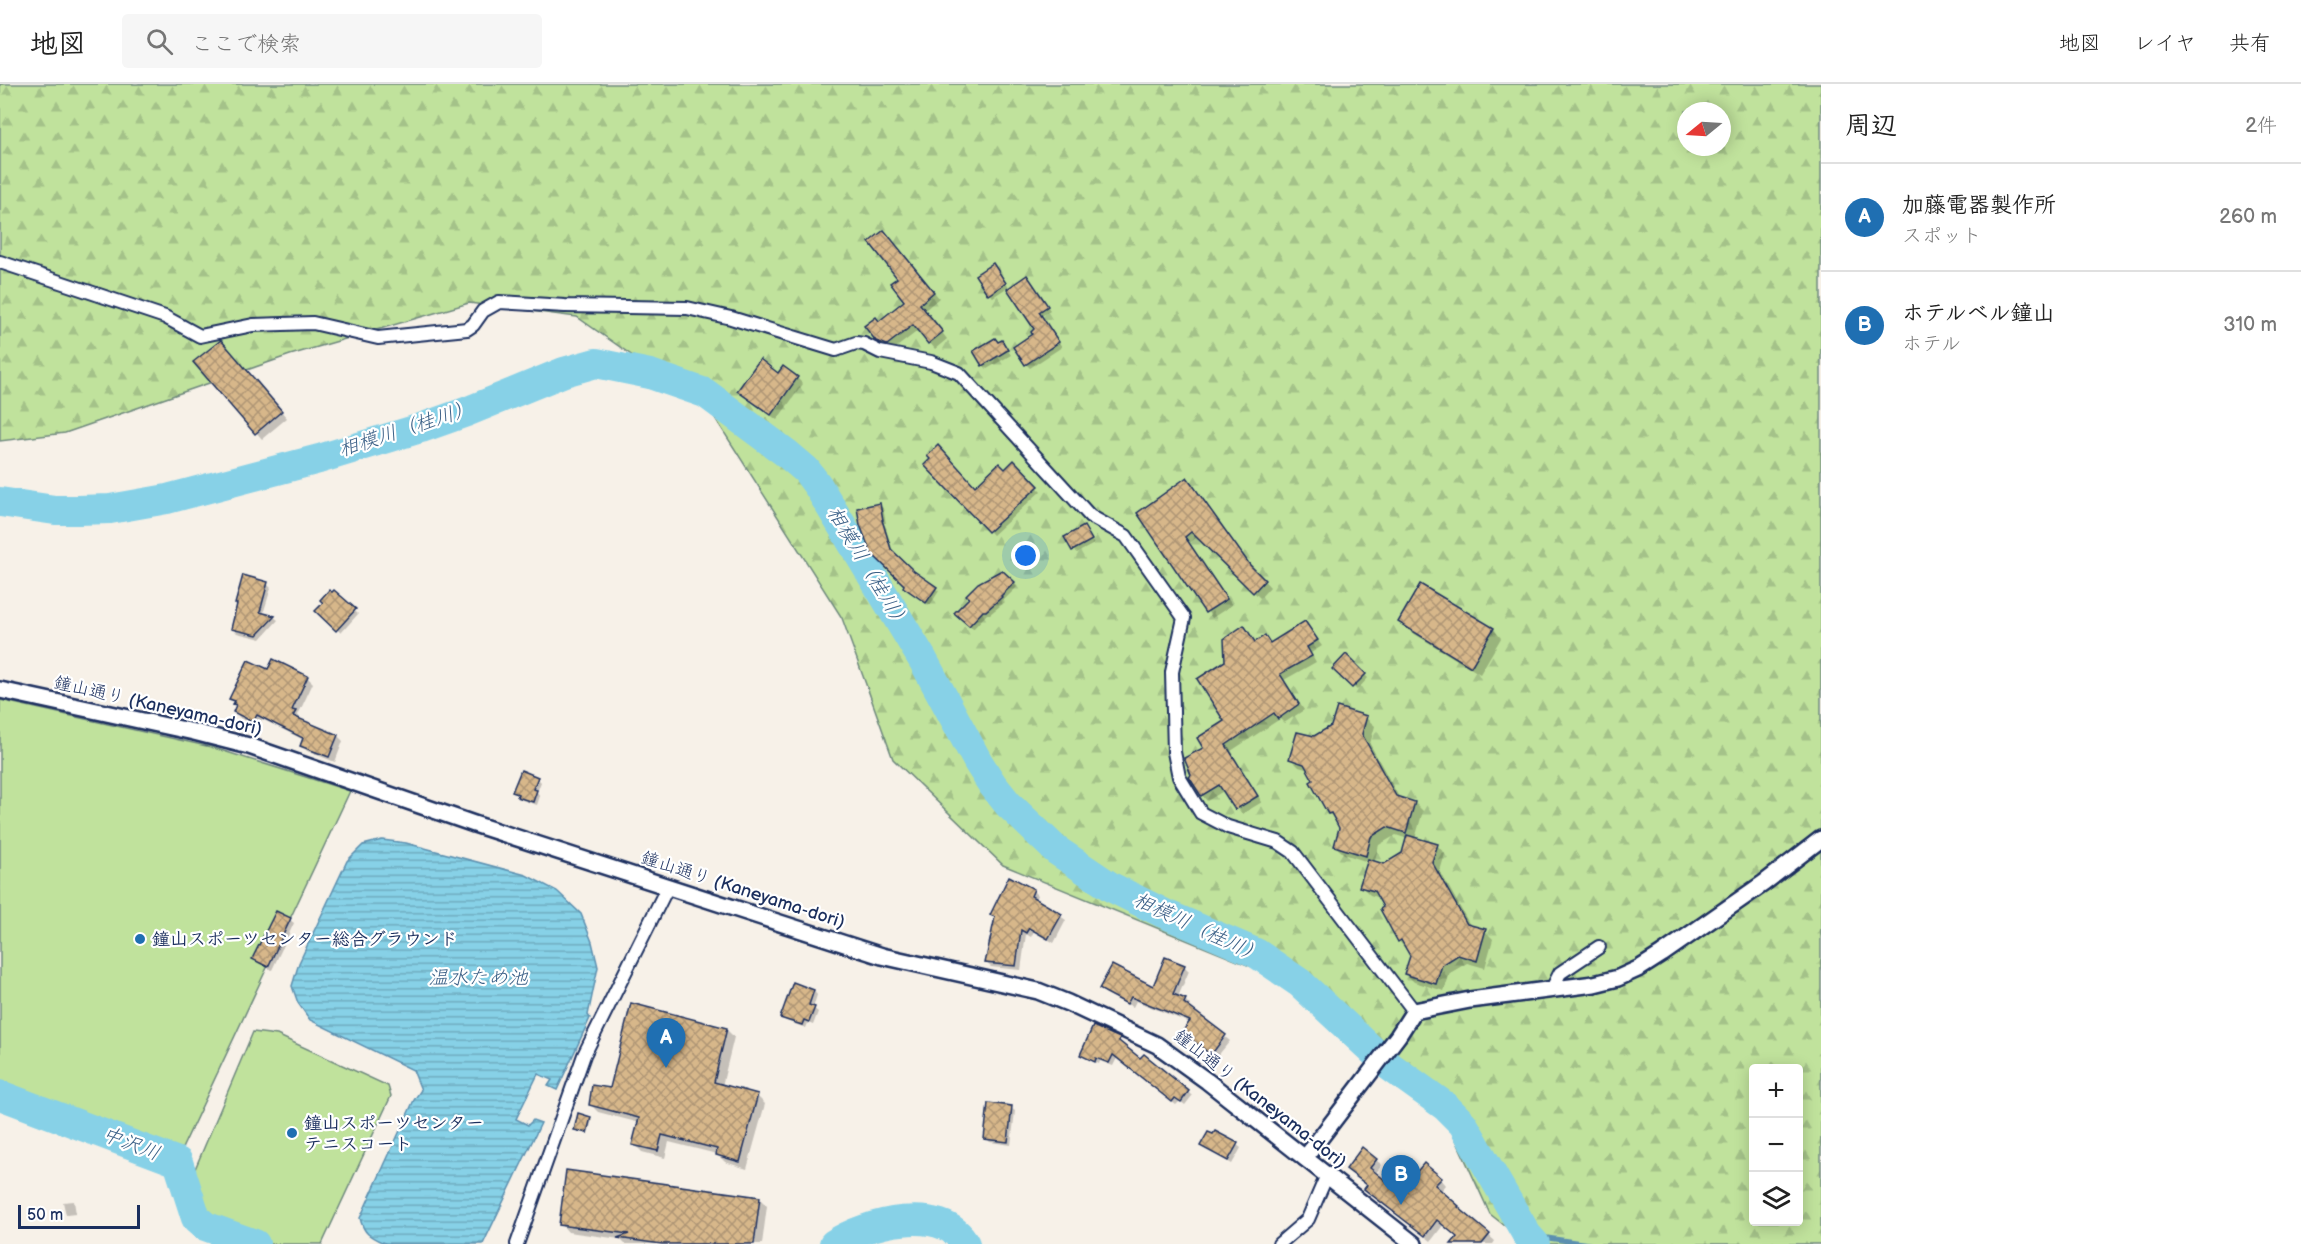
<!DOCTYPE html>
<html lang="ja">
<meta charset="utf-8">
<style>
:root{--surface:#fff;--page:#f6f6f6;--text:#222;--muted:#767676;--line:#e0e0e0;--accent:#1f6fb2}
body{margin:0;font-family:"Balsamiq Sans","Klee One",sans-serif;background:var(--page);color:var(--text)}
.controls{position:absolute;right:18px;bottom:18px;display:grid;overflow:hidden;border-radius:6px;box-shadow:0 3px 15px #0003}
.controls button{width:54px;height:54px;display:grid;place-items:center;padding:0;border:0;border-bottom:2px solid var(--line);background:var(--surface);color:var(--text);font:30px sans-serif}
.compass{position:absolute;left:1677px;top:18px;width:54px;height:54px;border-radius:50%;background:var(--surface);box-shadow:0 3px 15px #0003;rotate:252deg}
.scale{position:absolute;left:18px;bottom:15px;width:122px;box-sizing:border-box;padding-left:6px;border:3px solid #1b2f5e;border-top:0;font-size:16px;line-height:21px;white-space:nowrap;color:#1b2f5e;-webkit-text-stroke:4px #fff;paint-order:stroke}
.you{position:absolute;left:1026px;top:472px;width:21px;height:21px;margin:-15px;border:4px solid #fff;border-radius:50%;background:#1a73e8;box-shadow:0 0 0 9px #1a73e833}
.badge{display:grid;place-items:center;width:39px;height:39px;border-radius:50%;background:var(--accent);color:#fff;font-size:20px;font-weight:700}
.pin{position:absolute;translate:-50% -50px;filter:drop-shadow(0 2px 3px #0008)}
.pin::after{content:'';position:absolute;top:32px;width:21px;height:18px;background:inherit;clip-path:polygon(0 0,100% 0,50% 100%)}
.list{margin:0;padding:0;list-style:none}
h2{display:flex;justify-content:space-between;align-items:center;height:78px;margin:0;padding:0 24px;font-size:26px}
h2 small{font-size:20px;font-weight:400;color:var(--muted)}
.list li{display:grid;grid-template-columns:39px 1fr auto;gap:18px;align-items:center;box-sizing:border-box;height:108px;padding:0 24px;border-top:2px solid var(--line)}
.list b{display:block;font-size:22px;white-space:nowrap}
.list p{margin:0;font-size:20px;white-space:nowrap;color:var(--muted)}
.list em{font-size:20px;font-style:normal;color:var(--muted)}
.icon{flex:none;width:33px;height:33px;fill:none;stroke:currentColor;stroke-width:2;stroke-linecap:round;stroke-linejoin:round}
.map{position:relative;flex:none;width:1821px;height:1160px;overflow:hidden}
header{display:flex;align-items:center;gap:36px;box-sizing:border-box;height:84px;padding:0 30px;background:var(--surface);border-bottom:2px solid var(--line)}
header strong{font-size:28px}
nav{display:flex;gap:33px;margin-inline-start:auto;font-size:21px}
.search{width:420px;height:54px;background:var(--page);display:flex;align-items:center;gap:15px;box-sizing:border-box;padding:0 21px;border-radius:6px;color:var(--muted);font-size:22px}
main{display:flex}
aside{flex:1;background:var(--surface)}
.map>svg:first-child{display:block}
</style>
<header>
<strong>地図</strong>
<div class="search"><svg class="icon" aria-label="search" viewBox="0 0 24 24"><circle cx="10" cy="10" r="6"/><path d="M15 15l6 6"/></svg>ここで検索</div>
<nav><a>地図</a><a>レイヤ</a><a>共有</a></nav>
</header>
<main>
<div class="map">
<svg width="1821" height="1160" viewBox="0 0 1821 1160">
<defs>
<pattern id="forest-firs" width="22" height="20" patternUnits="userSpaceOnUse" patternTransform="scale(1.5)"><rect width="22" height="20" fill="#c0e29c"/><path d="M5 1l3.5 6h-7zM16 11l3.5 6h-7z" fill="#a4c289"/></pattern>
<pattern id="water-rules" width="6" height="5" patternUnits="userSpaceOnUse" patternTransform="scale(1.5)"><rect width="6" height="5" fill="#87d1e7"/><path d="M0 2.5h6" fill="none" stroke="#6eaabe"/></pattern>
<pattern id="building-cross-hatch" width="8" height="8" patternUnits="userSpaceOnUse" patternTransform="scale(1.5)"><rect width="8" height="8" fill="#d7b78a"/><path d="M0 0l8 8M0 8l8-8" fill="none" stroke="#ae9574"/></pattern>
</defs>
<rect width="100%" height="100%" fill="#f7f1e8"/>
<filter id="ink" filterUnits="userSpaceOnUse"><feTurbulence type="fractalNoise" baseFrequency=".0167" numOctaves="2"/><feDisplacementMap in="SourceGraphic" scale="12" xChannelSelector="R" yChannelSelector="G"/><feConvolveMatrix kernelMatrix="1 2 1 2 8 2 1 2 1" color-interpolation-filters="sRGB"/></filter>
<g filter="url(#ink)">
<g fill="#c0e29c" stroke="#6e887d" stroke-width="1.5">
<path d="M0,616L211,663L350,707L178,1073L0,1003Z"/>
<path d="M253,948L277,951L388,1002L391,1012L322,1160H262L206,1138L199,1129L187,1090L195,1085Z"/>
</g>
<path fill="url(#forest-firs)" stroke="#6e887d" stroke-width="1.5" fill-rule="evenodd" d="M0,0H1821V1160H1528L1490,1130L1436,1012L1316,909L1003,781L893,675L842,534L710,326L577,233L469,219L290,271L65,349L0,357ZM1686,27H1722V63H1686ZM1754,984H1798V1138H1754Z"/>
<path fill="url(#water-rules)" stroke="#5c90b0" stroke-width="1.5" d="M382,756L406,759L526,791L557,807L581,830L592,858L598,883L588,931L590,934L557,1006L548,1002L552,996L538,990L516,1035L528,1041L533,1036L541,1039L483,1160H386C371,1153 364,1151 360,1134L414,1016L421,1006L413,986L310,936L298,919L292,902L299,879L347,777L363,761Z"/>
<g fill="#0003" fill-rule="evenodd">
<path d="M890,153L939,214L925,226L947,255L935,265L919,246L893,266L883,262L877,256L880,238L906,217Z"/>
<path d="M996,185L1010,205L1030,197L1050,226L1042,232L1062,263L1030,284L1026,280L1037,246L1008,203L993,213L989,210Z"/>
<path d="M1005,262L1011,271L987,285L983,281Z"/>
<path d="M227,264L287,334L262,355L195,278Z"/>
<path d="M779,291L797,294L803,300L777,336L745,312Z"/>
<path d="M1014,378L1041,407L993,451L926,381L975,403L1005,387Z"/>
<path d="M1187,395L1256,488L1270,503L1260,514L1197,453L1190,459L1232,521L1212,534L1139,429Z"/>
<path d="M879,421L883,424L886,439H884L894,470L913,489L939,507L930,521L908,506L906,501L872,468Z"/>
<path d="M1084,444L1094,460L1077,469L1073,466Z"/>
<path d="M1002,487L1017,503L1003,517L1005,518L990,530H987L973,545L956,529Z"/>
<path d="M267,500L271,504L263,530L274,533L278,536L261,555L237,549L233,545Z"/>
<path d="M334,508L358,530L341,549L317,527Z"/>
<path d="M1399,538L1493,545L1501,554L1480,590L1408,546Z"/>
<path d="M1305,539L1322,562L1311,569L1316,578L1284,596L1304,626L1284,639L1280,635L1231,667L1262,718L1242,730L1225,706L1207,717L1202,711L1205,664L1226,638V577L1244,543L1256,559L1265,553L1271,560Z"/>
<path d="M1346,572L1368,594L1357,606L1334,585Z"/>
<path d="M274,577L308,594L313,599L298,631L300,634L299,636L338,652L343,657L335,678L307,667L302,661L304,656L262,635L259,643L240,634L235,628L238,622L231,614L269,587Z"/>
<path d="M1366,634L1375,642L1370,660L1400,715L1415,719L1423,727L1415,755L1437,761L1445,770L1440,787L1471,843L1485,847L1493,855L1485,884L1467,879L1450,889L1444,907L1414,898L1406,890L1411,872L1399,857L1379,814L1370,811L1361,802L1368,778L1344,770L1335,762L1341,744L1329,729L1309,686L1299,683L1291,675L1314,654ZM1396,751L1408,755L1403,770L1384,782L1374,779L1379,761Z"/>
<path d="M537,694L541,698L537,708L540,712L537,721L522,716L514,708Z"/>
<path d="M1033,806L1038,811L1036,816L1066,836L1054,859L1034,847L1031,853L1026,850L1021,886L991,883L986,879L996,835L992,830Z"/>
<path d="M290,836L294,839L272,886L258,879L254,875Z"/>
<path d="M1184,882L1189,887L1178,913L1185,916L1190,921L1189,924L1230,957L1216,974L1188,952L1190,939L1136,917L1133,923L1106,910L1101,905L1154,904Z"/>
<path d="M814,907L817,911L813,924L818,928L813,941L808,939L806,944L786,937L782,933Z"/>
<path d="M726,945L734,953L722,1002L757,1012L765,1020L747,1085L725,1078L717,1070L669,1058L665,1074L642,1068L634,1060L640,1039L598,1028L590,1020L611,1006Z"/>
<path d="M1119,956L1122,961L1141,976L1144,972L1188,1008L1192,1012L1185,1021L1180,1017L1176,1021L1117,974L1113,982L1100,977L1099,980L1082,971Z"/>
<path d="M1011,1024L1015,1027L1011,1061L990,1058L986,1054Z"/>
<path d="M590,1034L592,1036L588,1050L575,1045Z"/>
<path d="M1237,1061L1241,1064L1232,1080L1202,1062Z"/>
<path d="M1376,1076L1382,1081L1375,1090L1400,1110L1441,1095L1446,1101L1440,1108L1495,1157L1493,1160H1453L1458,1153L1444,1140L1431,1157L1372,1110L1369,1102L1354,1090Z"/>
<path d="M759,1114L767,1122L762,1160H625L620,1155L568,1148L561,1140Z"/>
<path d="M74,1117L76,1130L66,1131L63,1118Z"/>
</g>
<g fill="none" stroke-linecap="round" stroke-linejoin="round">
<path stroke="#5c90b0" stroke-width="5" d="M1527,1151L1589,1160"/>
<g stroke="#87d1e7" stroke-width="30">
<path d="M0,418L55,426H78L110,425L167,415L319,375L421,344L466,328L564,288L596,279L650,290L705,309L786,369L806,386L818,402L923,576L978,678L992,700L1008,720L1056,766L1111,803L1163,829L1256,869L1300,899L1388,981L1445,1022L1463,1040L1527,1151L1535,1160"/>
<path d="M0,1011L178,1078L196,1134L205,1142L255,1160"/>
<path d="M834,1160C865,1139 943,1119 965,1160"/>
</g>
</g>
<g fill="url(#building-cross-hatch)" stroke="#1b2f5e" stroke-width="1.5">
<path d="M884,146L934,208L920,220L943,248L928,260L913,241L887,261L876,257L864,242L876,233L879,237L904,217L890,199L897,194L869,158Z"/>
<path d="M993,179L1006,199L988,211L975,191Z"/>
<path d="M1027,191L1048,222L1039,228L1059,258L1025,281L1013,263L1032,250L1031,248L1034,245L1007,205Z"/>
<path d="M995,254L998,258L1002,256L1008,266L982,282L973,267Z"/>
<path d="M221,256L282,327L255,350L193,278Z"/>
<path d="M760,275L778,289L783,282L798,293L771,331L737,307Z"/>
<path d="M938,361L975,402L999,379L1005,385L1014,376L1039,402L988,448L924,381L930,375L927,372Z"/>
<path d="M1187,393L1250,481L1265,496L1253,509L1191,448L1185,453L1227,515L1205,529L1137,429Z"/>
<path d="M880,419L883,436H882L891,465L914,487L937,503L926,519L903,503L904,501L871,469L860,441L857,424Z"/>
<path d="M1084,442L1092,456L1072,467L1064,453Z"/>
<path d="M1002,486L1015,498L1001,512L1002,513L986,527H983L969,542L954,529L969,514L966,511L978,499Z"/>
<path d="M243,491L268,498L260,528L275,532L257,551L231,545L237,520H235Z"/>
<path d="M1420,500L1494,544L1471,583L1398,538Z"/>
<path d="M329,506L332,508L334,506L356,525L336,547L315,527L323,519L320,516Z"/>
<path d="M1305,537L1318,556L1307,563L1312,572L1280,590L1299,620L1278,635L1274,629L1226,661L1258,712L1235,726L1219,701L1201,712L1189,693L1191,691L1184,674L1203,664L1197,654L1224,637L1197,595L1225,577L1224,555L1244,541L1255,558L1265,551L1270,559Z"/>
<path d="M1346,570L1366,590L1352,604L1332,585Z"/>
<path d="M273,575L308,592L292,626L296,627L293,632L338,651L329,673L300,662L303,654L257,631L253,638L233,628L236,621L233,620L235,617L229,615L248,576L268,585Z"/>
<path d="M1337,623L1367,632L1362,650L1396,712L1415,718L1406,749L1387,743L1371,753L1366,772L1334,762L1339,744L1331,729L1328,730L1310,698L1313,696L1304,680L1289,675L1297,648L1314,652L1331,642Z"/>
<path d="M521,686L538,693L533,705L537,706L533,718L517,713L518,710L512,708Z"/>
<path d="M1407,751L1438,760L1432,778L1467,840L1486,845L1477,877L1458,871L1442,881L1436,900L1404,890L1410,872L1401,856L1398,858L1380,825L1383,823L1374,807L1359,803L1368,775L1384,780L1402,769Z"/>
<path d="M1009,792L1034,805L1031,812L1062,830L1048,855L1029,844L1026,849L1021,846L1016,882L985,879L995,833L990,831Z"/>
<path d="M276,827L291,834L268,883L252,875Z"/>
<path d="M1165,873L1185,881L1173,910L1186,915L1184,919L1226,951L1211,971L1182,948L1190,937L1131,913L1127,920L1099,905L1112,881L1153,902Z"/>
<path d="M793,898L814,906L809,921L815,923L809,938L804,936L802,941L780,934Z"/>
<path d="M631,919L727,944L714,998L758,1010L740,1078L716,1071L717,1065L662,1051L658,1067L632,1061L639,1034L589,1021L592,1001L610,1004Z"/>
<path d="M1093,942L1120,954L1119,957L1140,974L1144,970L1189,1007L1181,1018L1175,1014L1172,1018L1113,971L1109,979L1096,974L1095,978L1080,971Z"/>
<path d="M988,1019L1012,1022L1008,1058L984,1055Z"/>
<path d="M578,1029L591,1033L587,1049L574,1046Z"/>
<path d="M1215,1047L1238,1059L1228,1077L1200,1062L1208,1048L1213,1050Z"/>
<path d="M1362,1063L1377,1075L1370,1084L1400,1108L1424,1079L1442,1094L1435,1101L1459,1122L1458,1123L1490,1150L1482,1160H1451L1457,1153L1437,1136L1425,1152L1364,1105L1367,1101L1346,1085Z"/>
<path d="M566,1086L760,1113L754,1160H662L617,1154L629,1150L559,1141Z"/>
</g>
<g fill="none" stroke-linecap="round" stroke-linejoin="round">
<defs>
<g id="minor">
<path d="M0,178L165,233L200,252L253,241L313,239L378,254L467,245L473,241L483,227L499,218L565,222L687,224L731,234L836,266L856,259L864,260L880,268L931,278L959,289L1090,432L1126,452L1184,534L1172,588L1174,668L1179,693L1201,729L1228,743L1278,758L1293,768L1414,927"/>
<path d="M1552,905L1560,889L1599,863"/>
<path d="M517,1160L584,971L668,802"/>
<path d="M1279,1160L1308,1135L1327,1091"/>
</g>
<g id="tertiary">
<path d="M0,606L194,648L249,662L474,740L882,872L1038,907L1068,919L1157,961L1207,997L1414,1160"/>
<path d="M1305,1074L1398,952L1414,927L1470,916L1594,900L1618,894L1640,884L1662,870L1764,799L1821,755"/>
</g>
</defs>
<use href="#minor" stroke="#1b2f5e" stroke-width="16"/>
<use href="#tertiary" stroke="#1b2f5e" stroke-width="20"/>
<use href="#minor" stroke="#fff" stroke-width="12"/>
<use href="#tertiary" stroke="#fff" stroke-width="15"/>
</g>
</g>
<g fill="#1f6fb2" stroke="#fff" stroke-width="2">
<circle cx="140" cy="855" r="6"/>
<circle cx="292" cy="1049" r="6"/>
</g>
<g text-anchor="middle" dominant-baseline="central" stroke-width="4.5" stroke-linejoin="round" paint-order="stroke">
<g font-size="18" fill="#1b2f5e" stroke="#fff">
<text transform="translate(158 622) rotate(13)">鐘山通り (Kaneyama-dori)</text>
<text transform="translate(743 806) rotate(18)">鐘山通り (Kaneyama-dori)</text>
<text transform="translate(1260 1015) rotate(38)">鐘山通り (Kaneyama-dori)</text>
</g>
<g font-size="18" font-weight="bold" fill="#1b2f5e" stroke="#fff" text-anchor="start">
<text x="152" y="855">鐘山スポーツセンター総合グラウンド</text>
<text x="304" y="1039">鐘山スポーツセンター<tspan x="304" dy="21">テニスコート</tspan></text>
</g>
<g font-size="20" font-style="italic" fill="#3b6087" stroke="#fff">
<text transform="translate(406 345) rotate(-18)">相模川（桂川）</text>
<text transform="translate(868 484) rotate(59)">相模川（桂川）</text>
<text transform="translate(1198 844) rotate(25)">相模川（桂川）</text>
<text x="478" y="894">温水ため池</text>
<text transform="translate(131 1060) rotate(21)">中沢川</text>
</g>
</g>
</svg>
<div class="controls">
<button>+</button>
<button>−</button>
<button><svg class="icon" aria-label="layers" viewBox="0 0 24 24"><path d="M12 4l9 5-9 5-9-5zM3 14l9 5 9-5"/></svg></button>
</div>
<svg class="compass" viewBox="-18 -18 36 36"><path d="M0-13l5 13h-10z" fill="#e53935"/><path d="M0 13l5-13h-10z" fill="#767676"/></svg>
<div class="scale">50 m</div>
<div class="you"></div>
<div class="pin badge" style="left:666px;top:984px">A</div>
<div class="pin badge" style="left:1401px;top:1121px">B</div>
</div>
<aside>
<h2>周辺<small>2件</small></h2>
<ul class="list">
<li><span class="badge">A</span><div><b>加藤電器製作所</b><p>スポット</p></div><em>260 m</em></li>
<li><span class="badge">B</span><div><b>ホテルベル鐘山</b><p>ホテル</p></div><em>310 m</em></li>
</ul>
</aside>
</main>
